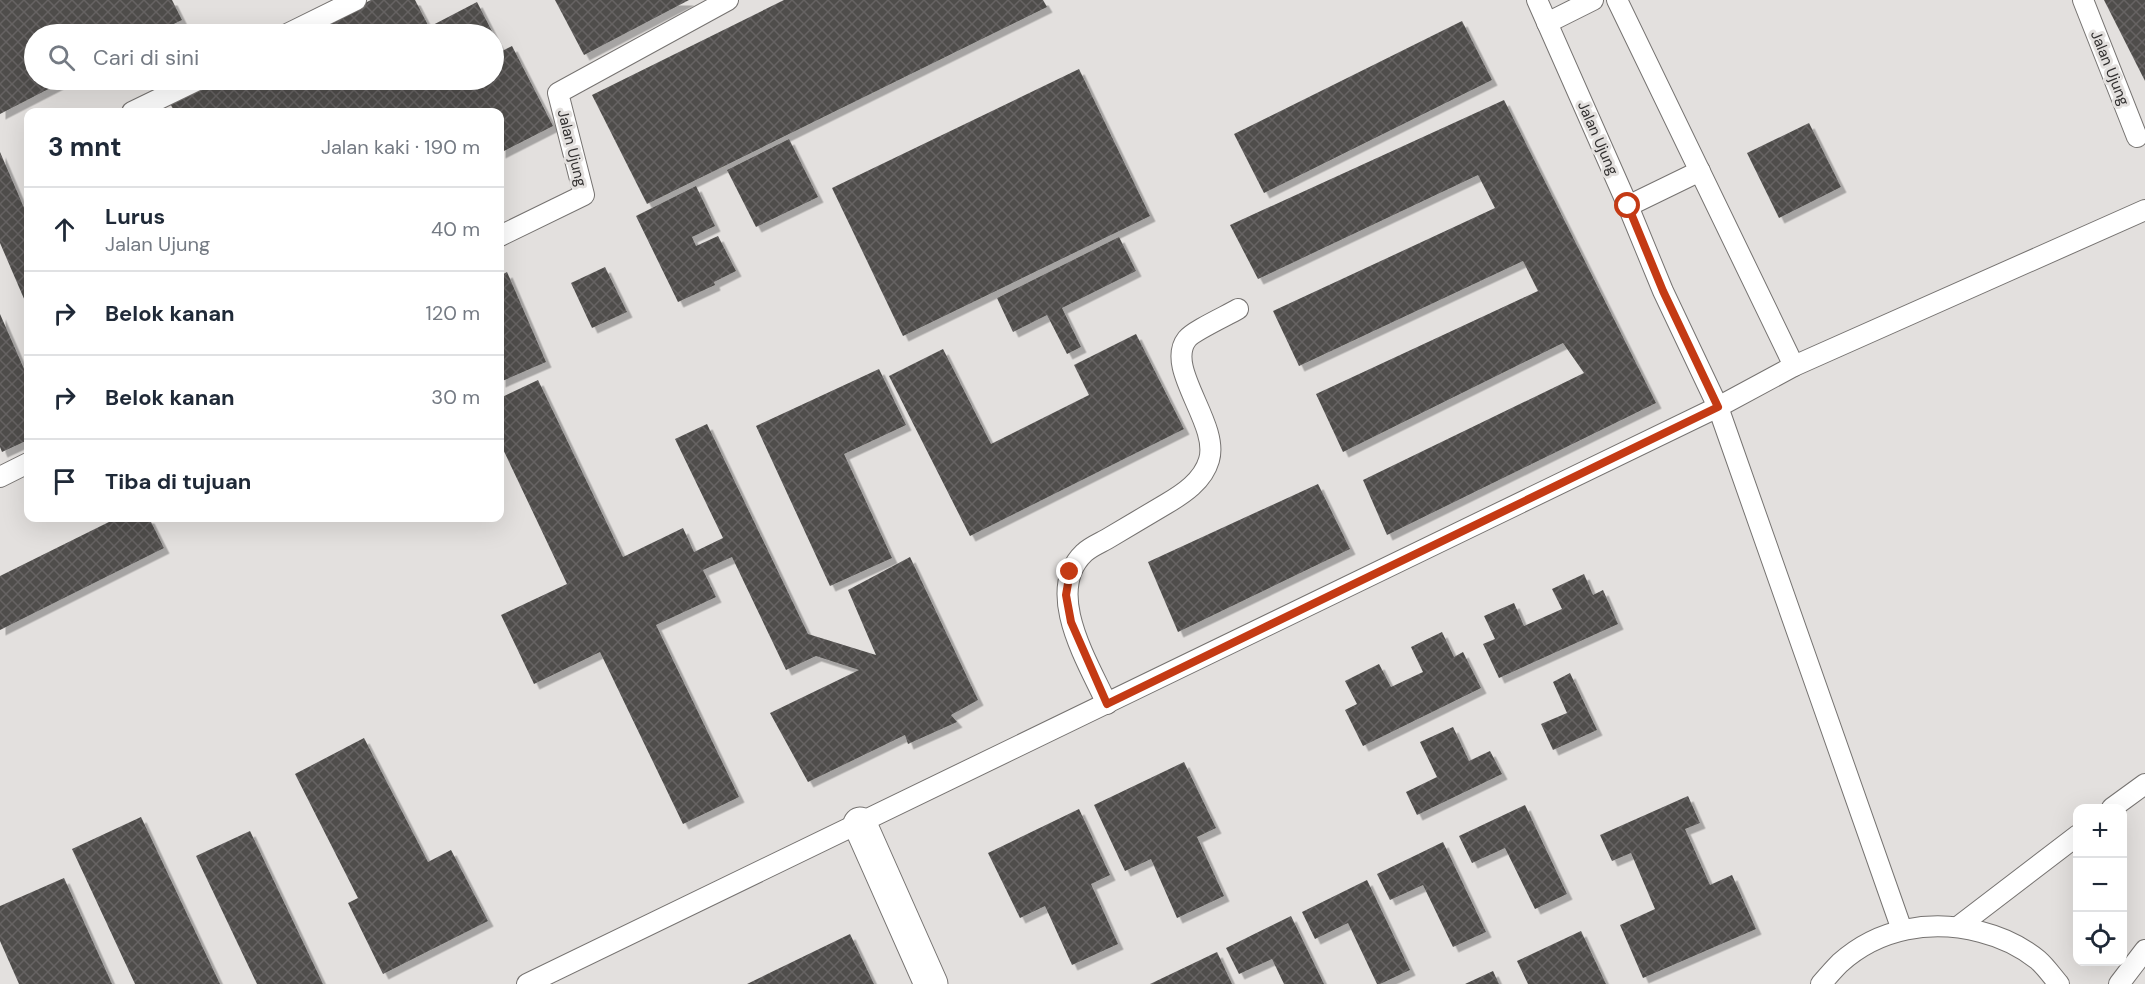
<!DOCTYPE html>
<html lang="id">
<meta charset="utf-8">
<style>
:root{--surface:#fff;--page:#f6f6f7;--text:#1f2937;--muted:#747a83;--line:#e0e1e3}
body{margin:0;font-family:"DM Sans",sans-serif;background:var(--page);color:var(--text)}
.controls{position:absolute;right:18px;bottom:18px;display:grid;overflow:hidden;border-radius:12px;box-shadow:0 6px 24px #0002}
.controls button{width:54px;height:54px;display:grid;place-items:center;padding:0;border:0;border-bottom:2px solid var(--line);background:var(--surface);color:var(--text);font:30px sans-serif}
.stop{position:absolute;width:18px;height:18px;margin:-14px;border:4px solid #c43a14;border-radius:50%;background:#fff}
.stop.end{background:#c43a14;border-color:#fff;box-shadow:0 2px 6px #0008}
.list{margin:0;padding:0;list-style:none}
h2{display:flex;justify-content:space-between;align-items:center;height:78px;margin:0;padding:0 24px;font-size:26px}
h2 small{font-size:20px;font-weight:400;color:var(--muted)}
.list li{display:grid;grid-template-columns:39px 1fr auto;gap:18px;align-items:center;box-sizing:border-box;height:84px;padding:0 24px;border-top:2px solid var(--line)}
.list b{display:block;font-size:22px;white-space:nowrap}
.list p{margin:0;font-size:20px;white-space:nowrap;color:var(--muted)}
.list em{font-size:20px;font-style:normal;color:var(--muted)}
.icon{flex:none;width:33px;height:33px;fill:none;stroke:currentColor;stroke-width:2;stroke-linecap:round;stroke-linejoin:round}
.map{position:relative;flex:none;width:2145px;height:984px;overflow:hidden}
.search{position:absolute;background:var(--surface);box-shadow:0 6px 24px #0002;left:24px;top:24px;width:480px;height:66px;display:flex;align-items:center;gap:15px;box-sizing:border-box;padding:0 21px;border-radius:33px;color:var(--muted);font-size:22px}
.panel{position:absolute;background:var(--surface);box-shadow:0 6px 24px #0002;left:24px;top:108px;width:480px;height:414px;border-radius:12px}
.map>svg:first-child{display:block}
</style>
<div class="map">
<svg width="2145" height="984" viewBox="0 0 2145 984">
<defs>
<pattern id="building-cross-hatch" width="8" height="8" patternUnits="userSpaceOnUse" patternTransform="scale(1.5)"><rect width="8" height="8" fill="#4f4d4b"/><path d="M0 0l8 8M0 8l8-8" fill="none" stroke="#666463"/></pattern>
<filter id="shadow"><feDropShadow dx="5.5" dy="5.5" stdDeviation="0" flood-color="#0004"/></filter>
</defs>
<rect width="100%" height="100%" fill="#e3e0de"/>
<g fill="url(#building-cross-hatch)" filter="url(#shadow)">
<path d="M0,0H172L182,20L153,34H34V80H66L0,114Z"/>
<path d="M371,0H415L429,27L477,2L502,51L512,46L553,126L500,153V112H175L169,102L214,80H494V34H303Z"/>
<path d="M555,0H689L584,55Z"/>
<path d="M784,0H1043L1047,7L647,204L592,95Z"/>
<path d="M2104,0H2145V81Z"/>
<path d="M1462,21L1492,80L1264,193L1234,134Z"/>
<path d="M1079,69L1150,216L903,336L832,188Z"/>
<path d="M1504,100L1656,403L1387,535L1363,480L1584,373L1563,343L1343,452L1316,394L1538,291L1523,261L1299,366L1273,311L1495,208L1478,175L1258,279L1230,225Z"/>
<path d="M1809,123L1841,187L1779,218L1747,153Z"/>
<path d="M789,139L818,197L756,227L727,170Z"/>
<path d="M0,152L28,217V308L0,243Z"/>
<path d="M696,186L715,226L692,237L696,246L718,236L736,271L714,282L715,285L678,302L636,216Z"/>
<path d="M1119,237L1136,271L1062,308L1081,347L1067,354L1047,315L1013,332L997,298Z"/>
<path d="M605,267L627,312L592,328L571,283Z"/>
<path d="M507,272L546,362L500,382V276Z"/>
<path d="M0,314L28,378V440L2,452L0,447Z"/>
<path d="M1136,334L1184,429L970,536L889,376L943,349L991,444L1089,395L1074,365Z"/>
<path d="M879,369L906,425L844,454L892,558L830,586L756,426Z"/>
<path d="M538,380L623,557L683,528L694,552L723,538L675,439L707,424L808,634L876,655L848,590L910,557L978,700L951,715L957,722L908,744L905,735L808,782L770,713L859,670L816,656L786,670L732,557L703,570L716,597L656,625L739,797L683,824L600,652L534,684L501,615L567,584L500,443V398Z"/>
<path d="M1318,484L1350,549L1178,632L1148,562Z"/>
<path d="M117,518H149L164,548L0,630V576Z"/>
<path d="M1584,574L1593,595L1603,590L1618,624L1499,678L1483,644L1495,639L1484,616L1514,603L1524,626L1562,609L1552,589Z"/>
<path d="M1442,632L1454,657L1463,652L1481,688L1363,746L1345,710L1357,704L1345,681L1379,664L1391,687L1423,672L1411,647Z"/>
<path d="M1570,673L1597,730L1553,750L1541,724L1567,713L1553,682Z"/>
<path d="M1453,727L1469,761L1490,751L1502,774L1417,815L1406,792L1437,777L1420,742Z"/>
<path d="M364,738L428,862L451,850L488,921L383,974L348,903L358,898L295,774Z"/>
<path d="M1184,762L1216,828L1197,837L1224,896L1177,918L1151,859L1125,871L1094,805Z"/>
<path d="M1688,796L1700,823L1685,829L1710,885L1732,875L1756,929L1643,978L1620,925L1655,909L1631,853L1612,861L1600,835Z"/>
<path d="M1525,805L1567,894L1535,909L1505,848L1472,863L1459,836Z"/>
<path d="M1079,809L1110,875L1091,884L1118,944L1072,965L1045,906L1020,918L988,853Z"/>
<path d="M141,817L220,984H135L72,849Z"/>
<path d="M250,831L323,984H257L196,856Z"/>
<path d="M1443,842L1486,932L1453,947L1423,885L1390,900L1377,874Z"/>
<path d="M64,878L112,984H19L0,941V906Z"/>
<path d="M1367,880L1410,970L1380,984H1377L1348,923L1315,939L1302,912Z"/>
<path d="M1291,916L1324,984H1284L1272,959L1239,974L1226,948Z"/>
<path d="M1581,931L1606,984H1528L1517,961Z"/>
<path d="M850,934L874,984H747Z"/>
<path d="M1217,952L1232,984H1150Z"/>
<path d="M1493,971L1499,984H1465Z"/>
</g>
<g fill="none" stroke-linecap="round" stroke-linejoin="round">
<defs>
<g id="lane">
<path d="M1537,0L1628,206L1663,291L1718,407L1902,930"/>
<path d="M1617,0L1794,366"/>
<path d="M2083,0L2137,137"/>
<path d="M1547,23L1593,0"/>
<path d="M287,34L356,0"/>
<path d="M132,112L198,80"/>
<path d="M1628,206L1700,171"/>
<path d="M500,236L584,195L558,93L728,0"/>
<path d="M0,477L28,463"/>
<path d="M1107,704C1089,664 1043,592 1084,553C1090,547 1100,543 1107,539C1127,527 1146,516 1166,504C1183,494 1203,481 1209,460C1220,424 1164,368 1187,339C1193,331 1228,315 1238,309"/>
<path d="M2112,808L2145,784"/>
<path d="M1959,926L2078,835"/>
<path d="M527,984L1718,407L1794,366L2145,210"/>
<path d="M1821,984C1827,977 1833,970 1840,963C1879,928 1931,919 1981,932C2001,937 2022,947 2038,960C2046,967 2052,976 2059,984"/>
<path d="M2119,984L2145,950"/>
</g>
<path id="street" d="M860,824L931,984"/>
</defs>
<use href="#lane" stroke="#767371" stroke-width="22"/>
<use href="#street" stroke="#767371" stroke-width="35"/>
<use href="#lane" stroke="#fff" stroke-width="20"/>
<use href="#street" stroke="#fff" stroke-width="33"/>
</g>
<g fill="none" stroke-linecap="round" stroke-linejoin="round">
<path stroke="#c43a14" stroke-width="8" d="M1070,572L1066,595L1071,622L1107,704L1718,407L1663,291L1628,206"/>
</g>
<g text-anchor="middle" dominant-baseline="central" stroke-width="6" stroke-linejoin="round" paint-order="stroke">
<g font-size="15" fill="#323030" stroke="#e3e0de">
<text transform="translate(2110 68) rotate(68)">Jalan Ujung</text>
<text transform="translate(1598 138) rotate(66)">Jalan Ujung</text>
<text transform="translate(572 148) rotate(76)">Jalan Ujung</text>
</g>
</g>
</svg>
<div class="controls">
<button>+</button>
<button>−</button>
<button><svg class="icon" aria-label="locate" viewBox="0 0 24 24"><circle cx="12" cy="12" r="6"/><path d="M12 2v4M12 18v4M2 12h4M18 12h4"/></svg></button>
</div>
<div class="stop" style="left:1628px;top:206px"></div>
<div class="stop end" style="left:1070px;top:572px"></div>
<div class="search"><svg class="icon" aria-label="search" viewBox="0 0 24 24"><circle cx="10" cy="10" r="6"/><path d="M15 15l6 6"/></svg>Cari di sini</div>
<section class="panel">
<h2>3 mnt<small>Jalan kaki · 190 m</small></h2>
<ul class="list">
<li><svg class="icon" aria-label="ahead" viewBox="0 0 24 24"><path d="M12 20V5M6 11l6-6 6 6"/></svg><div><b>Lurus</b><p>Jalan Ujung</p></div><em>40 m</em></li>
<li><svg class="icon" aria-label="right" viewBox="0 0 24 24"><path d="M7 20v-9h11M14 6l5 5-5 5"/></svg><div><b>Belok kanan</b></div><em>120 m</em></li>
<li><svg class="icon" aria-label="right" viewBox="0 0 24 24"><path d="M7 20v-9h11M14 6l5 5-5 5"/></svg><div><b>Belok kanan</b></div><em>30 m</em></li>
<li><svg class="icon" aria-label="arrive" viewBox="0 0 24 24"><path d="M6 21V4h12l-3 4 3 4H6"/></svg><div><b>Tiba di tujuan</b></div></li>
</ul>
</section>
</div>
